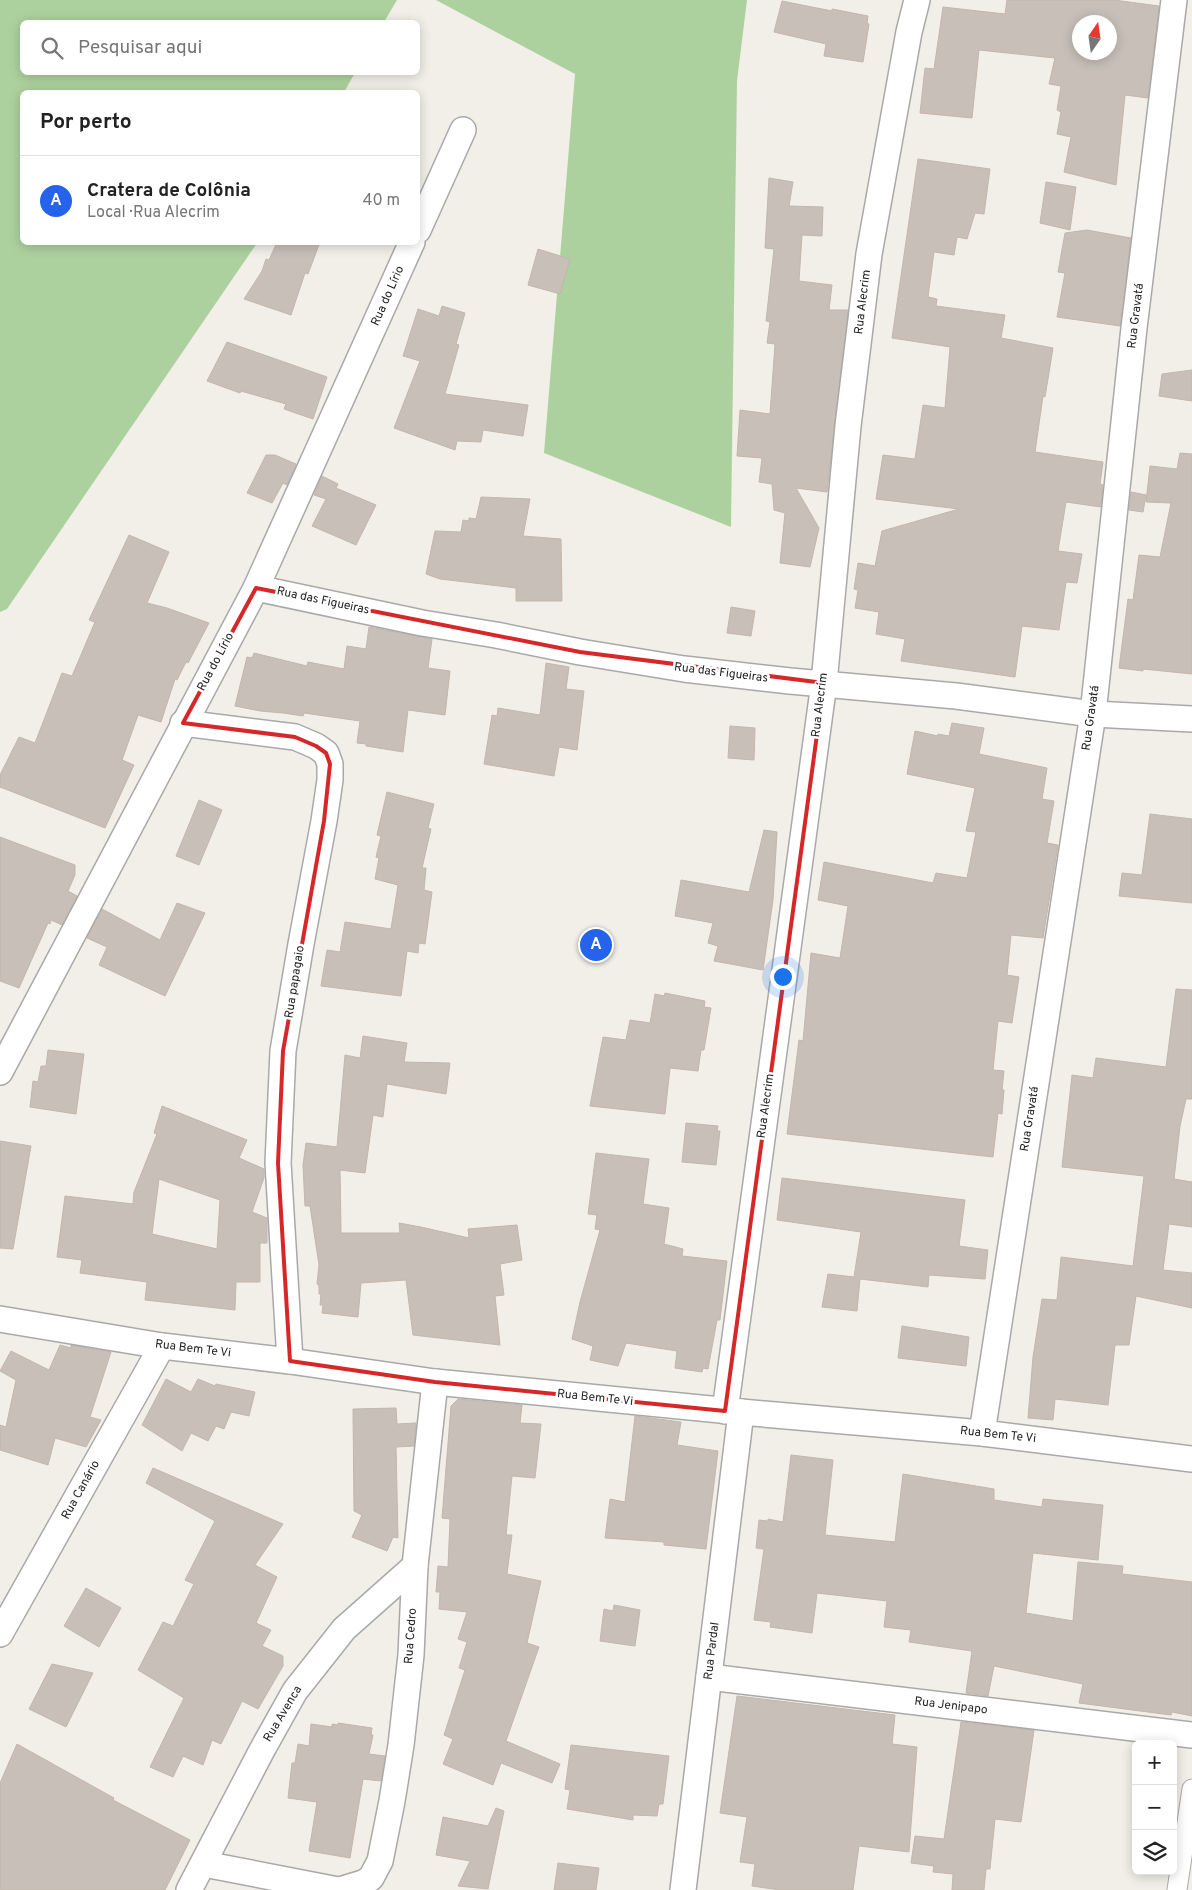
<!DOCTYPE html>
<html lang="pt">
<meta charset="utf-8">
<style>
:root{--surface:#fff;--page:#f2f2f2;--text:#222;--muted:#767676;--line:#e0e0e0;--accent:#2563eb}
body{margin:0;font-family:Overpass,sans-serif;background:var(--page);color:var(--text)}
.controls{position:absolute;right:15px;bottom:15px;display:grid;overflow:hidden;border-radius:8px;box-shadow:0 2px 12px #0003}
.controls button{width:45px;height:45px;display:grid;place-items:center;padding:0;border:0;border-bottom:1px solid var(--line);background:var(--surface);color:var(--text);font:25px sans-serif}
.compass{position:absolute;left:1072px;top:15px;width:45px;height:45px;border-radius:50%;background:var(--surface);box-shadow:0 2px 12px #0003;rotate:13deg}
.you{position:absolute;left:782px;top:976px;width:18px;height:18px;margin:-12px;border:4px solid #fff;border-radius:50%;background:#1a73e8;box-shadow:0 0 0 8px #1a73e833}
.badge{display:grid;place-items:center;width:32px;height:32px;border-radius:50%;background:var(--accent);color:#fff;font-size:16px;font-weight:700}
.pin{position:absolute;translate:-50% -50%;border:2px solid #fff;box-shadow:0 1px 5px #0006}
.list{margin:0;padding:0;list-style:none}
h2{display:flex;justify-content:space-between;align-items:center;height:65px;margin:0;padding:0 20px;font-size:21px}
h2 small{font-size:16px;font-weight:400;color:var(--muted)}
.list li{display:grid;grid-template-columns:32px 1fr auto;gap:15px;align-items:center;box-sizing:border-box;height:90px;padding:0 20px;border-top:1px solid var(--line)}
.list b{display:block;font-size:19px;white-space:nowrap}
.list p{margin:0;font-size:16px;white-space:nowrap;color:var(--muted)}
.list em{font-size:16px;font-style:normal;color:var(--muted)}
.icon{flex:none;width:28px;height:28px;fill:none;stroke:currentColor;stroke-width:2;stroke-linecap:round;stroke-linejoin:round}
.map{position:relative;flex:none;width:1192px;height:1890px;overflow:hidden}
.search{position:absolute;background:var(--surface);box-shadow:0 2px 12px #0003;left:20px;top:20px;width:400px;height:55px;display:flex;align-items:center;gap:12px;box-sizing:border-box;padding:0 18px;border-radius:8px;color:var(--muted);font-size:19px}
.panel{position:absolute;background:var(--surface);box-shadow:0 2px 12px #0003;left:20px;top:90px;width:400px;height:155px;border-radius:8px}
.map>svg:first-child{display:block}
</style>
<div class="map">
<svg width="1192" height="1890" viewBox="0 0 1192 1890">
<rect width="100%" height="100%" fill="#f2efe9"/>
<g fill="#add19e">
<path d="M0,0H397L384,22H22V72L355,73L344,92H22V242L257,243L7,609L0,612Z"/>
<path d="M436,0H747L737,81L731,527L544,453L575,74Z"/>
</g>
<g fill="#c7bfb8" stroke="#c4b6ab" fill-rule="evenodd">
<path d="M1007,0H1114L1159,6L1148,98L1125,95L1116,185L1064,172L1071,137L1057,134L1061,112L1057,110L1061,86L1049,84L1055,58L979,50L972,118L920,113L925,68L934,69L943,7L1005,14ZM1080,22H1110V52H1080Z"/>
<path d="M782,1L832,11V9L868,16L867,23L869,24L863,62L824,56L826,44L774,32Z"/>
<path d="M918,159L990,169L984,214L975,213L967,239L957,237L954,255L934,252L928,297L937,299L936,306L1005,315L1001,338L1053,348L1045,397L1043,396L1035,452L1103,462L1100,484L1103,485L1101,507L1066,502L1058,551L1082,554L1077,583L1066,582L1059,630L1022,626L1015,677L901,661L905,639L876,634L879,612L855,608L858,590L854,589L858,563L875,566L882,531L959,509L876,499L883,455L915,459L923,405L945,408L950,347L892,338Z"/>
<path d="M769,178L793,182L789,206L823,207L822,236L802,235L799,281L832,285L829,310H848L827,492L796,488L819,528L810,567L780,563L785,513L774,510L772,484L759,482L762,458L737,456L740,410L770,414L775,344L767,343L770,322L766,321L774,249L765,248Z"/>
<path d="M1046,182L1076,187L1070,230L1040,223Z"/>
<path d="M1087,230L1131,238L1120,326L1057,317L1065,273L1058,272L1065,233Z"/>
<path d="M277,242H320L308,274L305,273L291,315L244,299L262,271L266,259L269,260Z"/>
<path d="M538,249L570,259L560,294L528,285Z"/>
<path d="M442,306L465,313L456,344L459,345L445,394L528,405L523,436L483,430L481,442L457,441L455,450L394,428L420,361L403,356L418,309L439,316Z"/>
<path d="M227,342L327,377L313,419L284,409L286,404L241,391L240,393L207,381Z"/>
<path d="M1192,370V401L1159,396L1162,374Z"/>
<path d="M1180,453L1192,454V674L1143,669V671L1119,668L1128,599L1133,600L1139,555L1160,557L1171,503L1146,502L1150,466L1177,469Z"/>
<path d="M266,455H275L296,464L287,485L283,483L272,503L247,493Z"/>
<path d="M322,476L338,484L336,488L376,505L356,545L312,526L326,499L314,495Z"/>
<path d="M1131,492L1146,495L1143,512L1129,510Z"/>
<path d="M481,497L530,499L523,536L561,539L562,601H516V588L440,579L426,574L435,531L461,532L463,520L469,521V518L476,519Z"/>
<path d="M129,535L169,552L147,603L167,608L209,623L188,663L186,662L177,680L175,679L161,722L138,715L122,760L134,765L105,828L0,787V775L19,737L35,743L62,673L72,676L95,622L89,620Z"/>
<path d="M731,607L755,611L751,636L727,633Z"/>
<path d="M369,627L432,639L428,668L450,671L445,715L408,710L403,752L366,746V744L357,743L360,721L304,713L303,716L283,713L260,711L235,706L247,657L252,658L254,653L307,666L308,662L344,669L347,646L366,649Z"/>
<path d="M546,663L569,667L566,689L584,691L577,750L559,747L554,776L484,764L492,715L497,716L498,708L540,715Z"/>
<path d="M952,723L984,728L979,754L1047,768L1042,799L1054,801L1047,843L1058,845L1043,938L1011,935L1007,975L1019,977L1012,1023L998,1021L993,1070L1004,1071L1002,1090H1004L1002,1114L998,1113L993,1157L787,1134L799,1040L803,1041L811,953L840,958L848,906L818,900L824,862L933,883L936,873L967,878L976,832L966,831L975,788L907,774L915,731L938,736V734L949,736Z"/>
<path d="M730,726L755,728L754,760L728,758Z"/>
<path d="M387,792L434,804L428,828L431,829L422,868H426L424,890L432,892L425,944L419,943L418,953L407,951L401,996L321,986L327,950L340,952L345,922L391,929L398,885L375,879L379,858L376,857L381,836L377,835Z"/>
<path d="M199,800L222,810L199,865L176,856Z"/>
<path d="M1150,814L1192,819V903L1119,896L1122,873L1142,875Z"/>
<path d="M764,830L777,832L773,900L763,970L714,961L718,946L708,943L713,923L675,916L681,880L749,892Z"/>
<path d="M0,837L75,865V875L68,891L77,896L62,925L51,920L50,924L48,923L19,988L0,981Z"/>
<path d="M177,903L205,913L165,996L99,965L107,947L87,938L102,909L160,940Z"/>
<path d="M1176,989L1192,990V1099H1186L1180,1126L1174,1179L1192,1182V1227L1169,1224L1163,1270L1192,1273V1308L1136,1296L1129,1345H1115L1108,1405L1055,1399L1053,1420L1028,1418L1033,1357L1042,1299L1057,1300L1061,1257L1133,1266L1144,1176L1062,1167L1072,1075L1093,1078L1096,1058L1166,1067Z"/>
<path d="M665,993L705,1001L704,1007L711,1008L704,1050H701L698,1071L670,1068L665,1114L590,1106L603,1037L626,1040L630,1020L650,1023L655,994L664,996Z"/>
<path d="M363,1036L407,1043L404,1062L450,1063L446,1094L387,1084L383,1117L373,1115L365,1173L340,1170L341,1233H400L399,1223L421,1227L469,1238L468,1229L517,1225L522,1260L500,1264L504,1295L495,1296L500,1345L413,1335L406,1280L361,1283L358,1317L322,1313L323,1305H320L321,1294H319V1285L317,1284L319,1265L310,1206H305L303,1165L306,1143L337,1147L345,1055L360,1058Z"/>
<path d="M48,1050L84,1054L76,1114L30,1107L33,1081L38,1082L41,1066H46Z"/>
<path d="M162,1106L247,1140L239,1158L264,1169V1178L252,1212L267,1218V1243H260V1282H236L235,1310L145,1300L147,1282L80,1273L82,1260L57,1257L65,1196L133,1204L134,1192L157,1134L154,1133ZM159,1179L220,1200L217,1249L152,1234Z"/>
<path d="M686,1123L718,1126L717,1131H720L716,1165L682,1162Z"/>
<path d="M0,1141L31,1146L13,1249L0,1248Z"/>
<path d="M596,1153L649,1159L643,1204L669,1208L664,1244L683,1249L682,1256L727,1261L720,1320H717L708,1369L703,1368L702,1372L675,1368L677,1351L626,1343L618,1366L590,1360L593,1346L572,1339L580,1302L600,1230L595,1229L597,1215L588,1214Z"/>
<path d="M782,1178L965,1200L959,1246L988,1250L985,1279L929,1275L928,1287L860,1279L857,1311L822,1307L828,1274L854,1277L861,1232L777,1220Z"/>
<path d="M902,1326L969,1337L966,1366L898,1358Z"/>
<path d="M60,1345L71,1348V1345L111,1352L90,1417L101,1420L86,1447L55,1438L48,1465L0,1450V1425L6,1427L16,1380L0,1371L11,1351L49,1370Z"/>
<path d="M166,1379L191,1392L198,1379L215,1386L216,1384L255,1392L249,1416L231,1412L224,1429L216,1426L208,1441L191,1433L182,1451L142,1425Z"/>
<path d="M458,1399L522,1405L520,1423L541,1424L535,1478L512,1476L506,1535H512L507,1574L541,1581L527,1643L539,1647L506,1741L560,1764L552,1783L501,1763L493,1785L443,1764L453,1739L444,1735L465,1670L459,1668L467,1642L458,1639L467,1612L439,1609L440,1592H436L438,1566L448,1567L450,1519L442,1518L451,1406Z"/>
<path d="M396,1408L397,1424L416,1423L414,1446L396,1447L398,1538L393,1537L387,1551L352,1537L362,1515L354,1511L353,1409Z"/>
<path d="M635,1416L681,1422L677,1445L718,1451L706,1549L664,1545V1542L605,1538L610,1499L625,1502Z"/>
<path d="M791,1455L833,1460L825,1535L895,1542L903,1474L994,1489V1500L1042,1507L1043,1499L1103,1505L1098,1560L1033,1553L1026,1613L1073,1621L1078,1562L1123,1566L1122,1574L1192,1582V1716L1172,1712L1171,1715L1079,1703L1083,1684L994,1666L988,1696L966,1693L972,1651L909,1642L911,1630L884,1627L887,1601L817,1593L812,1633L770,1627L771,1622L754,1620L764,1549L756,1548L759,1520L768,1521V1519L783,1522Z"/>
<path d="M153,1468L283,1524L255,1565L277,1577L256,1623L271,1630L262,1646L283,1656V1666L258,1709L242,1701L221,1744L212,1740L203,1765L183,1756L173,1777L150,1767L184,1698L138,1670L163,1622L173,1626L194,1584L185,1580L215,1521L146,1483Z"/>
<path d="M86,1588L121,1608L99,1647L64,1626Z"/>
<path d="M614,1605L640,1610L635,1646L600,1641L604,1609L613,1611Z"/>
<path d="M52,1664L93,1673L66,1727L29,1709Z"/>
<path d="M737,1696L895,1715L892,1744L917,1747L909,1852L859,1846L853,1890H779L752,1886L755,1864L740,1862L747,1817L720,1813Z"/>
<path d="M961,1722L1034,1730L1021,1822L995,1819L990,1869H986L984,1890H952L953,1874L933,1872L934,1866L911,1863L915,1836L944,1839Z"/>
<path d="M338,1723L372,1728L371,1735H373L369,1754L385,1756L381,1781L363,1779L350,1858L309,1851L317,1802L288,1798L292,1763H295L298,1744L309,1746L311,1724L332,1727V1724L338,1725Z"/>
<path d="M17,1744L114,1798L113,1800L190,1840L165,1890H0V1783Z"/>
<path d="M571,1745L669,1756L663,1804H659L657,1816L633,1815V1820L567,1809L570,1790L565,1789Z"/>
<path d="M496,1808L504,1811L488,1889L458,1886L470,1861L436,1855L443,1817L488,1826Z"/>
<path d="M558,1863L599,1868L596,1890H554Z"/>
</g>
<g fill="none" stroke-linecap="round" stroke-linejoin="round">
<defs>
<path id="pedestrian" d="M1177,1890L1192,1789"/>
<g id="minor">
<path d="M418,230L463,130"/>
<path d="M256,588L422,623L496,635L580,652L684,669L790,681L956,696L1093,714L1192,719"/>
<path d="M183,723L295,737L316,746L326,753L330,764V780L324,821L301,944L283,1051L278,1163L290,1361"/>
<path d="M0,1072L256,588L412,242"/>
<path d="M0,1319L162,1346L290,1361L435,1382L741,1412L982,1433L1192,1459"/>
<path d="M725,1411L824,683L848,426L869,254L909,32L917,0"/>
<path d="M982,1433L1093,714L1134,328L1174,0"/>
<path d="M0,1634L162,1346"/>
<path d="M709,1677L1192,1735"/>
<path d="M204,1864L338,1890"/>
<path d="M189,1890L262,1750L295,1691L344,1629L415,1566"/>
<path d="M340,1890L363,1883L371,1878L380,1861L392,1801L401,1745L411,1655L415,1566L435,1382"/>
<path d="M683,1890L741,1412"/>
</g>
</defs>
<use href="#pedestrian" stroke="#a9a9a9" stroke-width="21"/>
<use href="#minor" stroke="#a9a9a9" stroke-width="28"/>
<use href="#pedestrian" stroke="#fff" stroke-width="19"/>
<use href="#minor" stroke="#fff" stroke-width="25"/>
</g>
<path fill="none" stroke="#d62828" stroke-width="4" stroke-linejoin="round" d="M256,588L580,652L824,683L725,1411L435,1382L290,1361L278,1163L283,1051L324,821L330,764L326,753L316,746L295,737L183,723Z"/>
<g text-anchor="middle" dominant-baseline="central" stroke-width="5" stroke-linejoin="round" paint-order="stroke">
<g font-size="12" fill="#222" stroke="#fff">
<text transform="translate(388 296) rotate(-66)">Rua do Lírio</text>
<text transform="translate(863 302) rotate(-83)">Rua Alecrim</text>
<text transform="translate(1136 316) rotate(-83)">Rua Gravatá</text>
<text transform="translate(323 601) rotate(12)">Rua das Figueiras</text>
<text transform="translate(216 662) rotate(-62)">Rua do Lírio</text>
<text transform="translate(721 673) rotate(7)">Rua das Figueiras</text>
<text transform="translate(820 705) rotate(-83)">Rua Alecrim</text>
<text transform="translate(1091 718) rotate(-82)">Rua Gravatá</text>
<text transform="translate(295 982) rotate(-81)">Rua papagaio</text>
<text transform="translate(766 1106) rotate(-82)">Rua Alecrim</text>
<text transform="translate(1030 1119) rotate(-81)">Rua Gravatá</text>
<text transform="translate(193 1349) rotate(7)">Rua Bem Te Vi</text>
<text transform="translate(595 1398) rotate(6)">Rua Bem Te Vi</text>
<text transform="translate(998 1435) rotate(6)">Rua Bem Te Vi</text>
<text transform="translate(81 1490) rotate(-61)">Rua Canário</text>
<text transform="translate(411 1636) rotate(-86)">Rua Cedro</text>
<text transform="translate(712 1651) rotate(-83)">Rua Pardal</text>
<text transform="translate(951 1706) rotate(7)">Rua Jenipapo</text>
<text transform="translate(283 1714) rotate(-59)">Rua Avenca</text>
</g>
</g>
</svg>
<div class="controls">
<button>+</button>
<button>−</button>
<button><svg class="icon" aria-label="layers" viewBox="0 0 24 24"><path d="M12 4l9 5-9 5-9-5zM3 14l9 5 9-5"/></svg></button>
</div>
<svg class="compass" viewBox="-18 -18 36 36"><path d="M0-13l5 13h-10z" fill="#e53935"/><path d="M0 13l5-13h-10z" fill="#767676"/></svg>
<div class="you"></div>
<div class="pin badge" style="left:596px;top:945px">A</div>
<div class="search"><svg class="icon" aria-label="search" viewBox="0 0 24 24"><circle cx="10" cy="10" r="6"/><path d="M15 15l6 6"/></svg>Pesquisar aqui</div>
<section class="panel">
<h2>Por perto<small></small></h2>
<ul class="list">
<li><span class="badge">A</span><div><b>Cratera de Colônia</b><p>Local · Rua Alecrim</p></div><em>40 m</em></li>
</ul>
</section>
</div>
